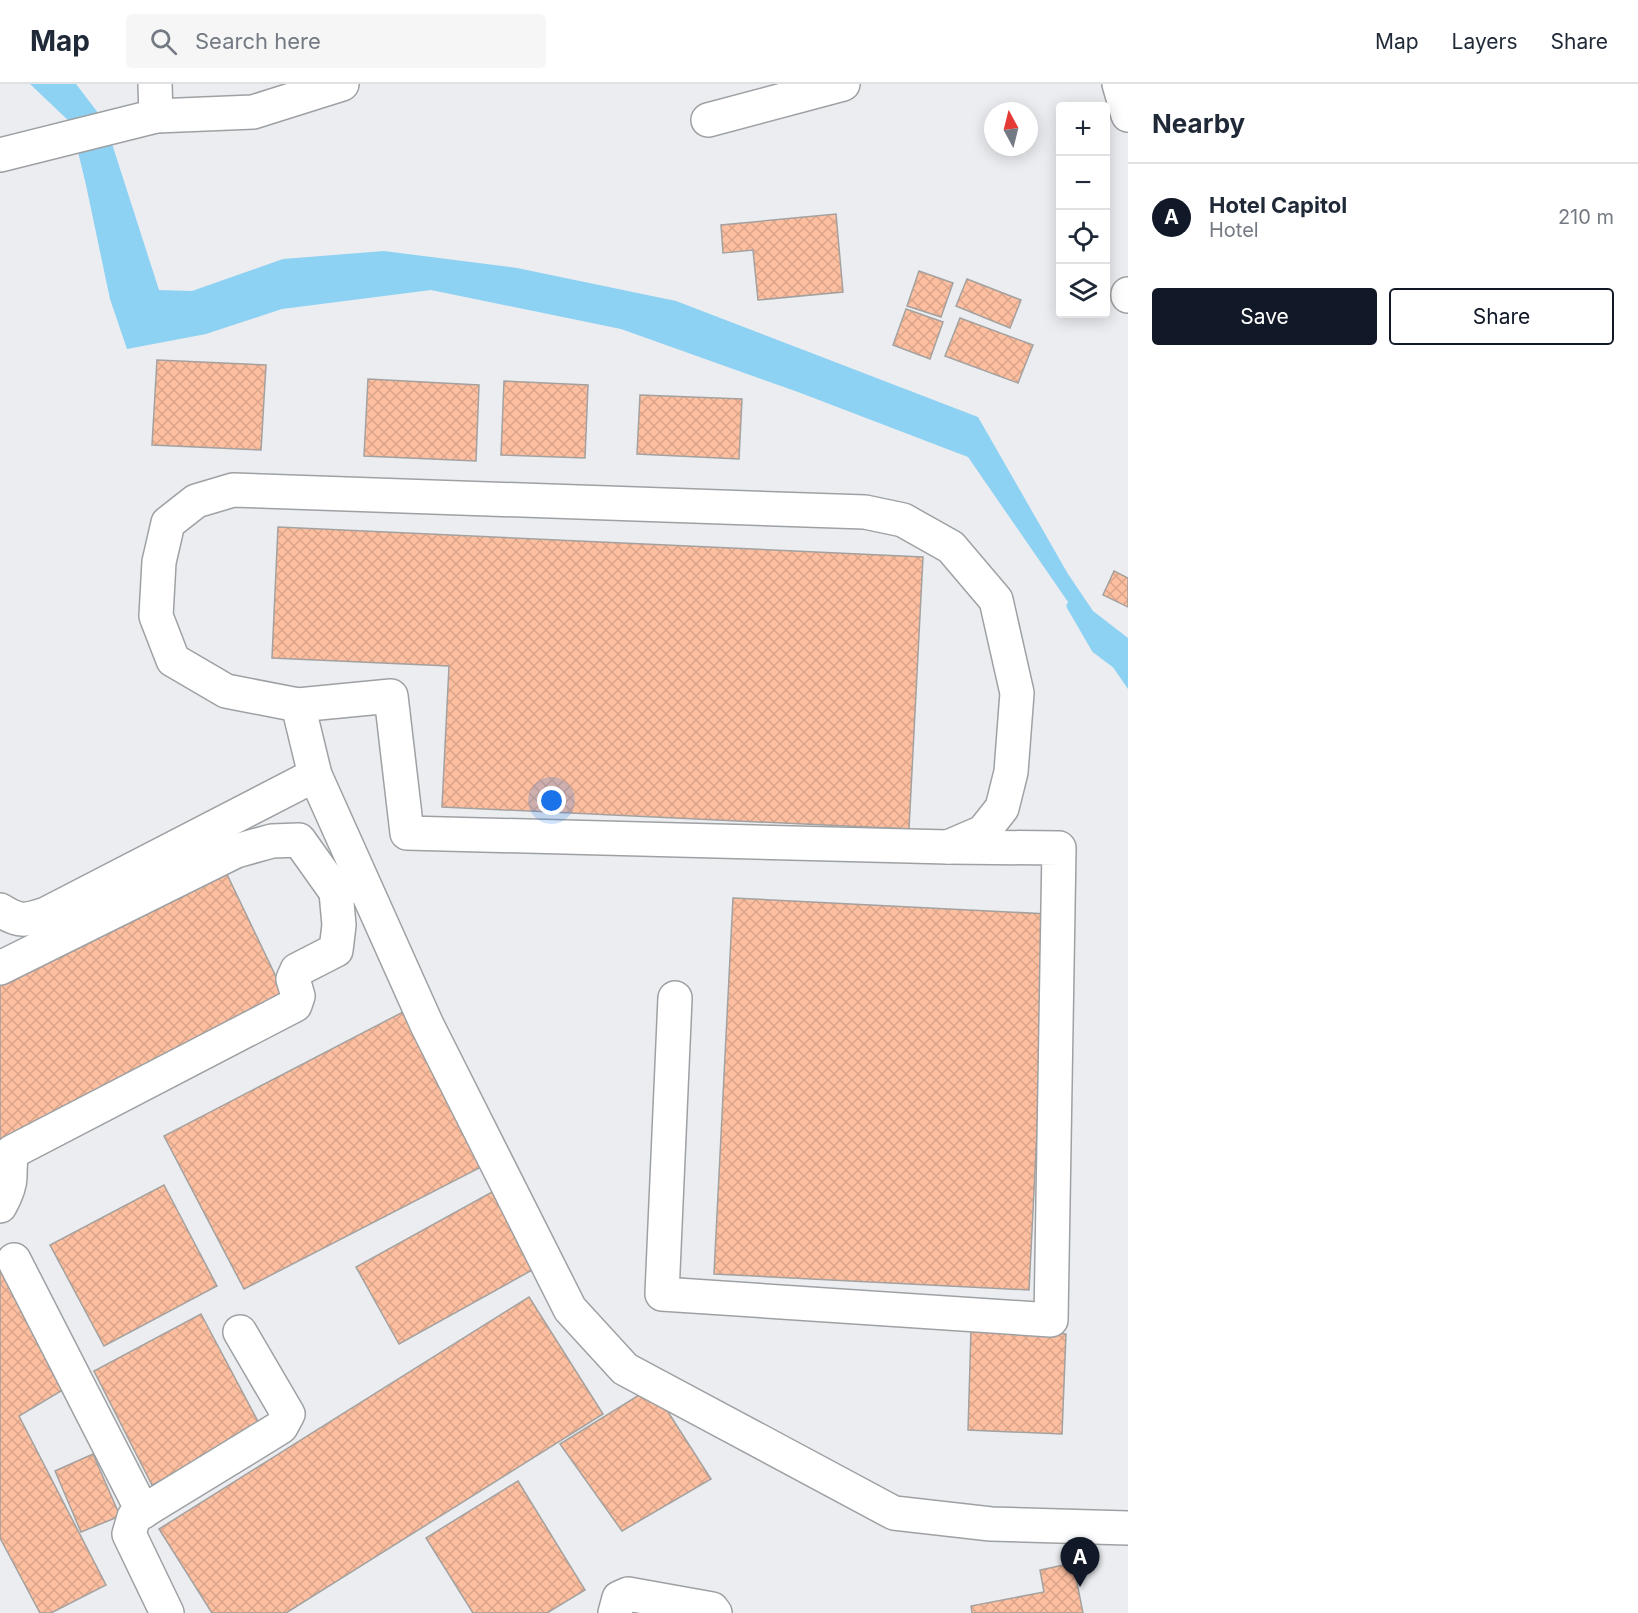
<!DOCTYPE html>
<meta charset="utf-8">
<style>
:root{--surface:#fff;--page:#f6f6f7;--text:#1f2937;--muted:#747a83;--line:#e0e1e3;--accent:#111827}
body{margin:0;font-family:Inter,sans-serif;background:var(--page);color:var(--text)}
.controls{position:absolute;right:18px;top:18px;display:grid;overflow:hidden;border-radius:6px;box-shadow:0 3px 15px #0003}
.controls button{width:54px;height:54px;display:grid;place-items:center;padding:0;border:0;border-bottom:2px solid var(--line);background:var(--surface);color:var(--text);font:30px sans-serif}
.compass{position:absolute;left:984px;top:18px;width:54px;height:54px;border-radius:50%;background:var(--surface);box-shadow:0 3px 15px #0003;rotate:353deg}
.you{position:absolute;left:552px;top:717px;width:21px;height:21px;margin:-15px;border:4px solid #fff;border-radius:50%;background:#1a73e8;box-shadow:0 0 0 9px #1a73e833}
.badge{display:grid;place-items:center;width:39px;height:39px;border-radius:50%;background:var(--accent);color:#fff;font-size:20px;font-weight:700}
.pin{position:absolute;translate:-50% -50px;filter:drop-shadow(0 2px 3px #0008)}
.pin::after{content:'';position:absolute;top:32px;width:21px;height:18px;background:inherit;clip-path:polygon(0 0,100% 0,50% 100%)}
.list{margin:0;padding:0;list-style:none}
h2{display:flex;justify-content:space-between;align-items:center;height:78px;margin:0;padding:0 24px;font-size:26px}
h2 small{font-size:20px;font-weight:400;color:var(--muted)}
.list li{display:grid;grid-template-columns:39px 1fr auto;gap:18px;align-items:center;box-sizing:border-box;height:108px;padding:0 24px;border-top:2px solid var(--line)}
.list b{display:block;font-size:22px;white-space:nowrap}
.list p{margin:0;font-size:20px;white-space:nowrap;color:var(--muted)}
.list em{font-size:20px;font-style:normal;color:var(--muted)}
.actions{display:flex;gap:12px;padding:18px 24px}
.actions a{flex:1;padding:14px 0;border:2px solid var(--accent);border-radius:6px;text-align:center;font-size:21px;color:var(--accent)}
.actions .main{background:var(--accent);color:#fff}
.icon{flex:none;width:33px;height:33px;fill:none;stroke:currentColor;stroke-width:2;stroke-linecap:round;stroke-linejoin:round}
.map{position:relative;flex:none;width:1128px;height:1529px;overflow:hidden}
header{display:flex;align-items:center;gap:36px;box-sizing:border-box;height:84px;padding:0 30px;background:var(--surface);border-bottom:2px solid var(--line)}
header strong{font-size:28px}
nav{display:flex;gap:33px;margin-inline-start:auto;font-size:21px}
.search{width:420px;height:54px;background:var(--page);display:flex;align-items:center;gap:15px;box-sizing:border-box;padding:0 21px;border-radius:6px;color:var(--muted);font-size:22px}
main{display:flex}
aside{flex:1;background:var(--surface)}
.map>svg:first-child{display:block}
</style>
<header>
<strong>Map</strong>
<div class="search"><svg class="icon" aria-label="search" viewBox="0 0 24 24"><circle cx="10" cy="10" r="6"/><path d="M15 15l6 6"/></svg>Search here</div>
<nav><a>Map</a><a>Layers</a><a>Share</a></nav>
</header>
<main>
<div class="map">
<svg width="1128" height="1529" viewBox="0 0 1128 1529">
<defs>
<pattern id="building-cross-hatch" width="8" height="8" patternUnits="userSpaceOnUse" patternTransform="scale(1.5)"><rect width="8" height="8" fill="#fdbfa0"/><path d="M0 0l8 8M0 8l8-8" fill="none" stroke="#d9a48a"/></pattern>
</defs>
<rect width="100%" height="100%" fill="#ebedf0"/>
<path fill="#8dd1f3" d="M30,0H76L105,38L159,206L192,207L283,175L384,167L517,184L676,217L978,333L1068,490L1093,527L1128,554V605L968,373L798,308L621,245L431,206L282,225L206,250L127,265L110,215L86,101L71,39Z"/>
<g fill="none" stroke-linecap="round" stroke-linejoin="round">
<path stroke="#8dd1f3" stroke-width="9" d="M1071,522L1096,565L1128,589"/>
</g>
<g fill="url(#building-cross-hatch)" stroke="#a4a19f" stroke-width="1.5">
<path d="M836,130L843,208L758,216L753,166L723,169L721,141Z"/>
<path d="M919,187L953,199L941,233L907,222Z"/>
<path d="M967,195L1021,216L1010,244L956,222Z"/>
<path d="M906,225L943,238L930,275L893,261Z"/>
<path d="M960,234L1033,261L1018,299L945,272Z"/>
<path d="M157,276L266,281L261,366L152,361Z"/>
<path d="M368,295L479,301L476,377L364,372Z"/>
<path d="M504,297L588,301L585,374L501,371Z"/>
<path d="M640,311L742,315L739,375L637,370Z"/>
<path d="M278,443L923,473L909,745L442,723L449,582L272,574Z"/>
<path d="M1114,487L1128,494V523L1103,511Z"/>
<path d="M223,782L288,918L0,1061V894Z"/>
<path d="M733,814L1048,830L1029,1206L714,1190Z"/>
<path d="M403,928L483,1082L244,1205L164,1052Z"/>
<path d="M164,1101L217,1202L104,1262L50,1161Z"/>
<path d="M492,1108L534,1185L399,1260L356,1183Z"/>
<path d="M0,1183L66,1304L19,1332L106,1501L51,1529H40L0,1454Z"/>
<path d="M529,1213L603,1330L286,1529H212L159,1445Z"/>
<path d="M201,1230L262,1345L152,1401L94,1287Z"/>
<path d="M971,1246L1066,1250L1062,1350L968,1346Z"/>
<path d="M652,1303L711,1395L622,1447L560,1360Z"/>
<path d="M93,1370L120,1432L81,1448L55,1387Z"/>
<path d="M518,1397L585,1506L547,1529H473L426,1454Z"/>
<path d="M1073,1479L1083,1529H972L971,1522L1044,1508L1040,1486Z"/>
</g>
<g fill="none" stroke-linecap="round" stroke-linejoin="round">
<defs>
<g id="minor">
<path d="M155,0L156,32"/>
<path d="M708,36L843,0"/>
<path d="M0,71L156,32L253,28L342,0"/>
<path d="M298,621L391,612L407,749L948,763L1059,764L1051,1236L662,1210L675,914"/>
<path d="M948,763L983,748L1002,724L1011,688L1017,609L996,516L951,463L903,436L865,428L233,406L196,417L168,439L159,478L156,532L173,576L226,607L298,621L315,691L427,941L570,1225L625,1285L894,1429L991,1440L1128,1444"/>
<path d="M0,826C19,838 25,837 46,830L315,691"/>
<path d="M0,884L236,767L272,757L299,756L336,808L356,800"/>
<path d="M0,1122C5,1113 10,1103 10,1093C10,1084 10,1077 12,1068L295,921L298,912L293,895L297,886L336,866L339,841L336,808"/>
<path d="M14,1176L143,1428"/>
<path d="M167,1529L129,1450L134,1433L281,1343L288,1330L240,1248"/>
<path d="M615,1529L619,1514L628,1510L712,1525L715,1529"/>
</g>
<path id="major" d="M1128,210V212"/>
<path id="highway" d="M1119,0L1128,31"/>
</defs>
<use href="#minor" stroke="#9ea1a3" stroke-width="36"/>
<use href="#major" stroke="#9ea1a3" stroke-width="36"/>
<use href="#highway" stroke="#9ea1a3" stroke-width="36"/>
<use href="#minor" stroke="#fff" stroke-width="33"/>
<use href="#major" stroke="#fff" stroke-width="33"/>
<use href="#highway" stroke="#fff" stroke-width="33"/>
</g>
</svg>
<div class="controls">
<button>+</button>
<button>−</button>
<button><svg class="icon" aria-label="locate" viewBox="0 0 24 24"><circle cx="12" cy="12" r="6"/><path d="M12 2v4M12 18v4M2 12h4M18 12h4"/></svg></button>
<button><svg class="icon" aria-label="layers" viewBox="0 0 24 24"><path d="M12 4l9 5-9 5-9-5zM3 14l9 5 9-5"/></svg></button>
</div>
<svg class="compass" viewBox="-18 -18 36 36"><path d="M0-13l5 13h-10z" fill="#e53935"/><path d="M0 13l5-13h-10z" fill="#747a83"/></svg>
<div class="you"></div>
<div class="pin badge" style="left:1080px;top:1503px">A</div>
</div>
<aside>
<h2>Nearby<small></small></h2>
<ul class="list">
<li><span class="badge">A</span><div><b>Hotel Capitol</b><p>Hotel</p></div><em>210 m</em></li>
</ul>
<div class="actions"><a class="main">Save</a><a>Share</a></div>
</aside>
</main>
